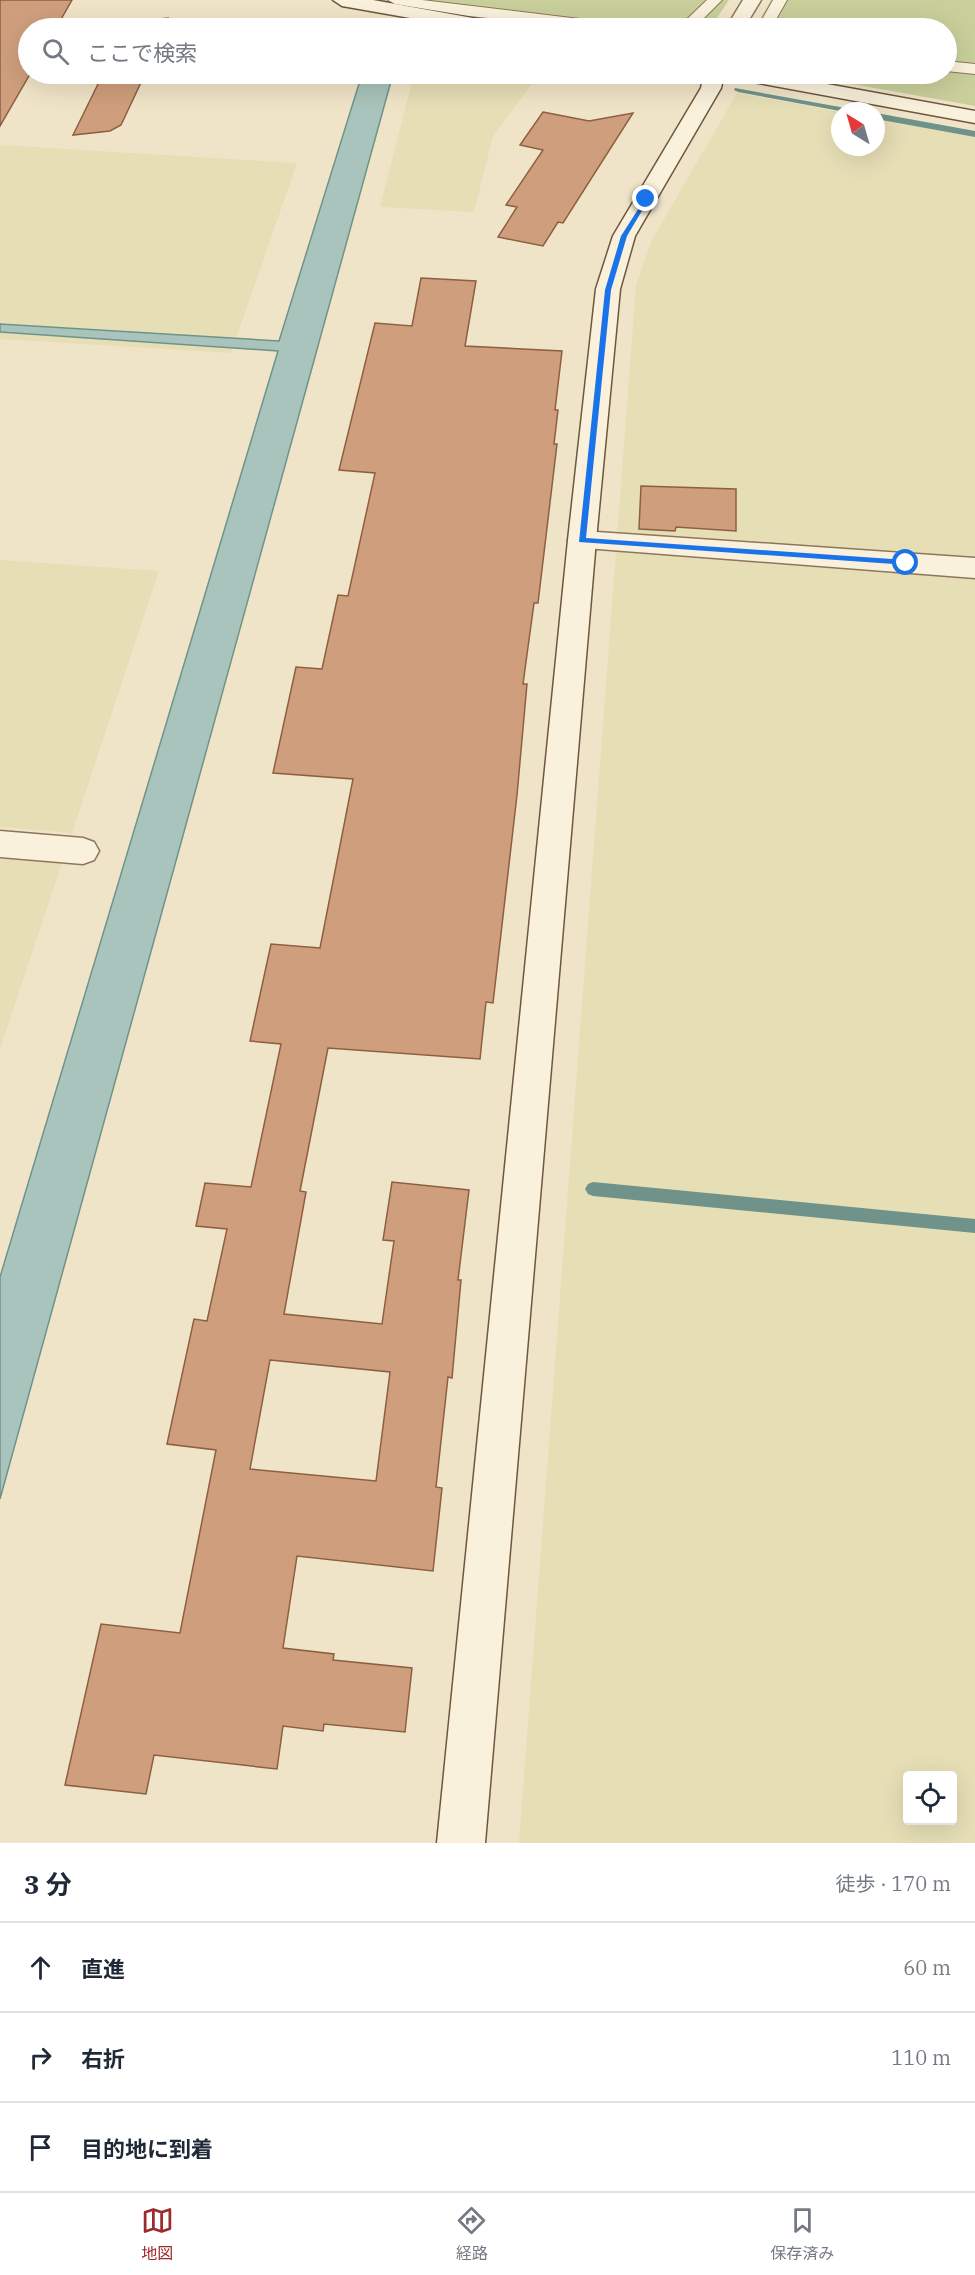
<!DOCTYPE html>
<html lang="ja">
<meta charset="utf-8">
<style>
:root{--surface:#fff;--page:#f2f2f3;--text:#1f2937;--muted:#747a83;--line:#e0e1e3;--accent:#9e2a2b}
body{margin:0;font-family:"IBM Plex Serif","Noto Sans JP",serif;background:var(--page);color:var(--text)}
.controls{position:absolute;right:18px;bottom:18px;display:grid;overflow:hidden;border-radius:6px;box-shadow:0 6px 24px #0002}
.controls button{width:54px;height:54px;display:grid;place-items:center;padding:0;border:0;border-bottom:2px solid var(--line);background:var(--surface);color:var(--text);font:30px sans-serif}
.compass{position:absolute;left:831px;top:102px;width:54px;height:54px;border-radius:50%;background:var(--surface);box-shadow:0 6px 24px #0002;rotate:323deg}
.stop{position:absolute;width:18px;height:18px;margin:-14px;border:4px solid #1a73e8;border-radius:50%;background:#fff}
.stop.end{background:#1a73e8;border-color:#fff;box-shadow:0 2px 6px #0008}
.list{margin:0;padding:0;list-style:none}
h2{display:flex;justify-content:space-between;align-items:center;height:78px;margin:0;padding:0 24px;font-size:26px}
h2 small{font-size:20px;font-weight:400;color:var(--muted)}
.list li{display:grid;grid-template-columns:39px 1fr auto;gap:18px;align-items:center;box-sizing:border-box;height:90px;padding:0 24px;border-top:2px solid var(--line)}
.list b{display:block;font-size:22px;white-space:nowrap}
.list em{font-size:20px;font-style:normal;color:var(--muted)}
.icon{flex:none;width:33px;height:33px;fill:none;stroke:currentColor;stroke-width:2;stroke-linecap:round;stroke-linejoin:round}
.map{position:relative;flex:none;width:975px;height:1843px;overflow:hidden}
.search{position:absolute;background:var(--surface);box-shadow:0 6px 24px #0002;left:18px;right:18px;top:18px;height:66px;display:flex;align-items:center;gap:15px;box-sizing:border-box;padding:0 21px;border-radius:33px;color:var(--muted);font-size:22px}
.sheet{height:348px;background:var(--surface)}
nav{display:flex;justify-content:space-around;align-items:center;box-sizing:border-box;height:84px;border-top:2px solid var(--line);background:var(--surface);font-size:16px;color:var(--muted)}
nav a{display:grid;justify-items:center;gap:3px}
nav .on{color:var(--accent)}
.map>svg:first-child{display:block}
</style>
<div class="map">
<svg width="975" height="1843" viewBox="0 0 975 1843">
<rect width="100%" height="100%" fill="#f0e4c8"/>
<g fill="#e6deb5" fill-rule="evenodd">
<path d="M414,74H539L493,136L474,212L380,207Z"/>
<path d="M737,93L840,112V147H876V118L975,137V1843H519L636,285L652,240ZM908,1776H952V1820H908Z"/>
<path d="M0,145L297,163L231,353L0,339Z"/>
<path d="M0,560L159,571L72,833L0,827Z"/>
<path d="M0,855L63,860L0,1049Z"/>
</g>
<g fill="#c9cf9b">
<path d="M375,0H729L710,28H535Z"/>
<path d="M771,0H975V106L796,74H946V28H755Z"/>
</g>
<path fill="#a9c4bc" stroke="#6f938a" stroke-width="1.5" d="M362,74H393L0,1499V1277L278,351L0,332V324L279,341Z"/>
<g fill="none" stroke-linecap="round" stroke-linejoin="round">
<g fill="#6f938a" fill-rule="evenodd">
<path d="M735,88L851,109L855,111H840L738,92L734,90Z"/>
<path d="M876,113L975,131V137L876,119Z"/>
<path d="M593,1182L975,1219V1233L593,1196L588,1194L585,1189L588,1184Z"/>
</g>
</g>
<g fill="#cf9f7d" stroke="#8d5f41" stroke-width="1.5" fill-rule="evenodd">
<path d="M0,0H72L56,28H28L30,74L0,126Z"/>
<path d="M168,18L164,28H126L129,22Z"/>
<path d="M103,74H145L121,125L110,131L73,135Z"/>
<path d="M543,112L589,121L633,113L563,223L558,222L543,246L498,237L517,207L506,205L543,150L520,145Z"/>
<path d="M421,278L476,281L465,346L562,351L555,410H558L554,444H557L538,603H534L523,684H527L517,795L493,1003L486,1002L480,1059L328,1048L300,1191L306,1192L284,1314L382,1324L394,1241L383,1240L392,1182L469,1190L458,1280H461L452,1378L448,1377L436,1487L442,1488L433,1571L297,1556L283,1648L334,1654L333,1660L412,1668L405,1732L324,1724L323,1731L283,1726L277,1769L154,1755L146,1794L65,1785L101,1624L180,1633L216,1450L167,1444L194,1319L207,1321L227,1229L196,1226L205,1183L251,1187L281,1044L250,1041L271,944L320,948L353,779L273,773L296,667L322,669L338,595L348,596L375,473L339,470L375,323L412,326ZM270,1360L390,1372L376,1481L250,1469Z"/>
<path d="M641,486L736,489V531L676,527L675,531L639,529Z"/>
</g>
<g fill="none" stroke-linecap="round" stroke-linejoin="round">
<defs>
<g id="lane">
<path d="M388,0H422L621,24L628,28H584L469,16L395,4Z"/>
<path d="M707,0H722L694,28H672L674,25L684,22Z"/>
<path d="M773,0H787L774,23L776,28H762L760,23Z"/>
<path d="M946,61L975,64V74L946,71Z"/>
</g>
<g id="street">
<path d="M743,0H761L744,28H726Z"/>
<path d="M582,531L975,558V578L572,547L568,540L572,533Z"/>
<path d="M0,831L83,838L94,842L99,851L94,860L83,864L0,857Z"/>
</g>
<g id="secondary">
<path d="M333,0H373L495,22L505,28H467L342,6Z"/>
<path d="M704,74H724L721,88L635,236L620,289L596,540L485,1843H437L568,540L596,289L613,236L701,88Z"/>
<path d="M732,74H772L975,111V123L742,80L735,78Z"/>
</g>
</defs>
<use href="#lane" stroke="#8d765c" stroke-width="2"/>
<use href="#street" stroke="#8d765c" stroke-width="3"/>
<use href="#secondary" stroke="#6f573f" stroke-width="3"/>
<use href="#lane" fill="#faf1dc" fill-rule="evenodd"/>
<use href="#street" fill="#faf1dc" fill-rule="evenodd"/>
<use href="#secondary" fill="#faf1dc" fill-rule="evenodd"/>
</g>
<path fill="#1a73e8" d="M646,197L649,199L627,236L611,290L586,538L906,560L908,565L579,542L605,290L621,236Z"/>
</svg>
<div class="controls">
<button><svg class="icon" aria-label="locate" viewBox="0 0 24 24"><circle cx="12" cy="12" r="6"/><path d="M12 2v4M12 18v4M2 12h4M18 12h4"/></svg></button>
</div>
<svg class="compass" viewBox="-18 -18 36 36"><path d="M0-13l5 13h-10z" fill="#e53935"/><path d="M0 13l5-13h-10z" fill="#747a83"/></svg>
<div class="stop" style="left:906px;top:563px"></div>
<div class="stop end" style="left:646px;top:199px"></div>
<div class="search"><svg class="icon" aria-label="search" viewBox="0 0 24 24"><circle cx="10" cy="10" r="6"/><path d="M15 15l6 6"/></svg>ここで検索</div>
</div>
<section class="sheet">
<h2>3 分<small>徒歩 · 170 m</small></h2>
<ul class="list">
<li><svg class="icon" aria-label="ahead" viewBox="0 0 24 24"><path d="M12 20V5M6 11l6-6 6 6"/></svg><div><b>直進</b></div><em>60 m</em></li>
<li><svg class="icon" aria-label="right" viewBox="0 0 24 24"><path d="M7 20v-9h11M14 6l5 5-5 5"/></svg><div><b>右折</b></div><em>110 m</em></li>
<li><svg class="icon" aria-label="arrive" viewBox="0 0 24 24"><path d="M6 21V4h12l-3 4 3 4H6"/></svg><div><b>目的地に到着</b></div></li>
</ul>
</section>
<nav>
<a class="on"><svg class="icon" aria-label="map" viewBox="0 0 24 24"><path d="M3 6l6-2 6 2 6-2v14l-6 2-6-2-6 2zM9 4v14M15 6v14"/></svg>地図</a>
<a><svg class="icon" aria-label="directions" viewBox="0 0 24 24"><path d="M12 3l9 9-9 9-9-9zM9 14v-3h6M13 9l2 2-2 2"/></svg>経路</a>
<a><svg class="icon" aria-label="saved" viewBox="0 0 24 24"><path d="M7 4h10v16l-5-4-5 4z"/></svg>保存済み</a>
</nav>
